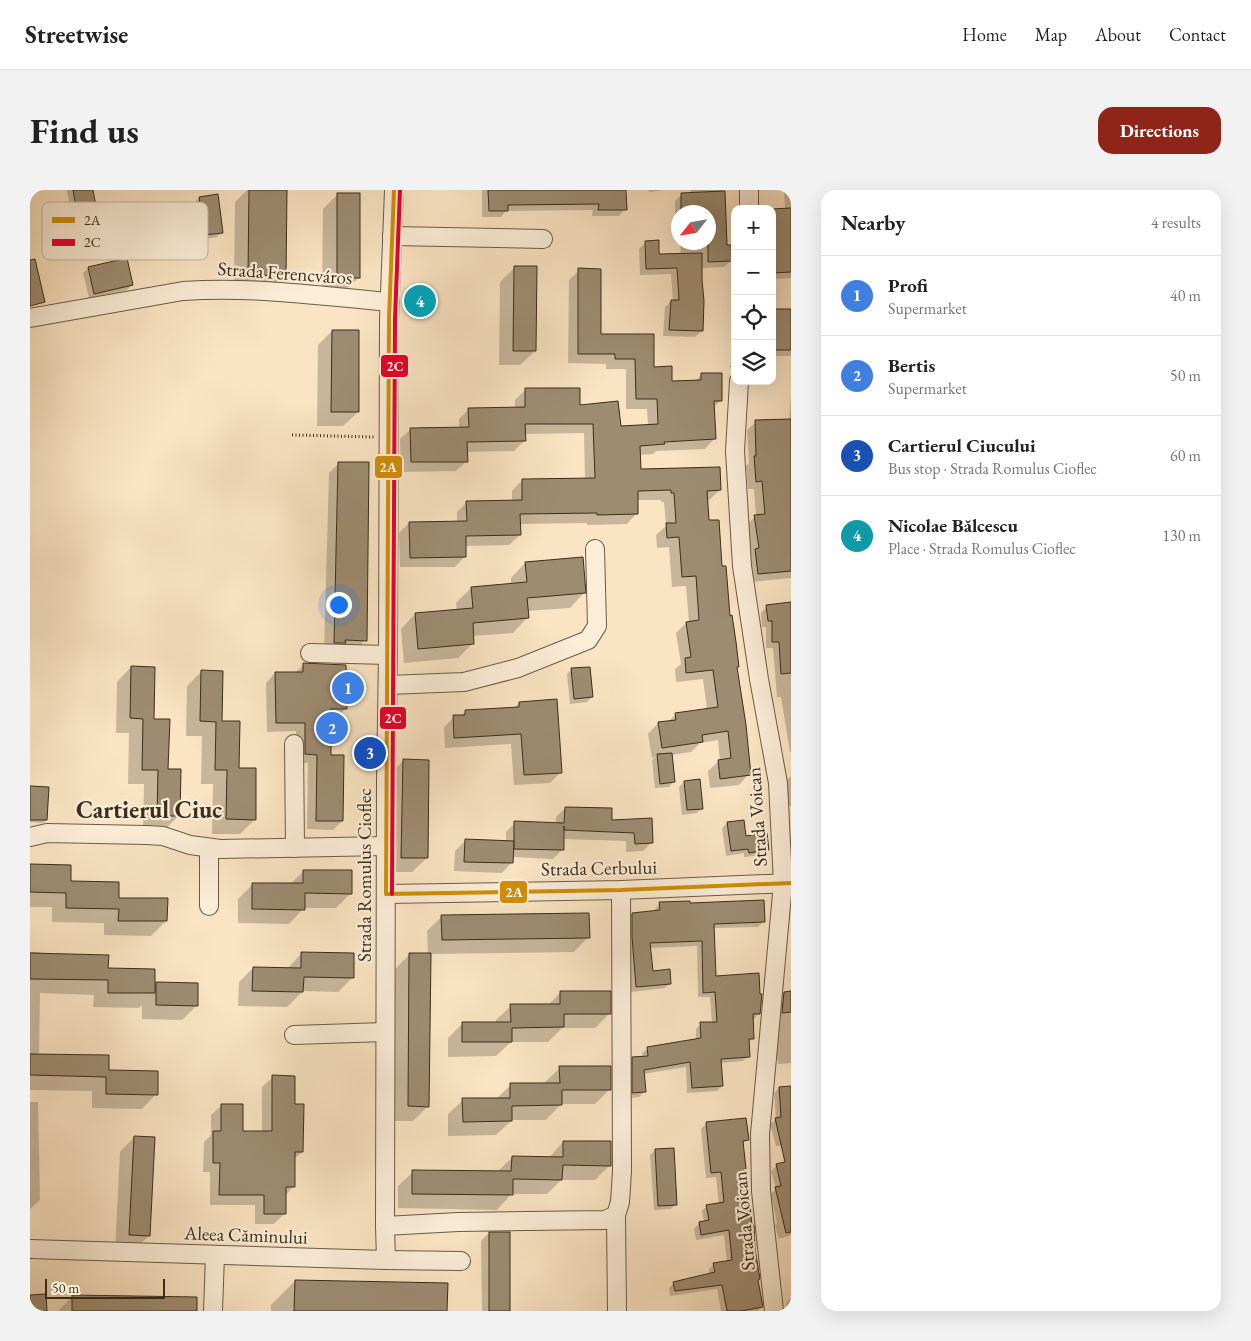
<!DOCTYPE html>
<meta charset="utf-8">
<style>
:root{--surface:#fff;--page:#f2f2f2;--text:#222;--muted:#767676;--line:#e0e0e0;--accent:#8f2418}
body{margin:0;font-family:"EB Garamond",serif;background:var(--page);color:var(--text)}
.controls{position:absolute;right:15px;top:15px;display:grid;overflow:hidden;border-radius:10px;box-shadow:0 5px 20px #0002}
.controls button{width:45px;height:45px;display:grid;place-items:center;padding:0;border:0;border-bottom:1px solid var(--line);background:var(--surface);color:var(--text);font:25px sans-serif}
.compass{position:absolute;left:641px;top:15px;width:45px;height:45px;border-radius:50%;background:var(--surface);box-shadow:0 5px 20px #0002;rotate:239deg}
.scale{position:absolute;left:15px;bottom:12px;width:120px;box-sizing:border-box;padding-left:5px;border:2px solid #3a2d1a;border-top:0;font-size:14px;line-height:18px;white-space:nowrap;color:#3a2d1a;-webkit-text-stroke:4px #fcedd8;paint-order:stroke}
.you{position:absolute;left:308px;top:414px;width:18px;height:18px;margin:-12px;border:4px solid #fff;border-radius:50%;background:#1a73e8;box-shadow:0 0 0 8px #1a73e833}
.badge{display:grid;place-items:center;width:32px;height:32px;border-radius:50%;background:var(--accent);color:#fff;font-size:16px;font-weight:700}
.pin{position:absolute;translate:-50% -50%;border:2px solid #fff;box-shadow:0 1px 5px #0006}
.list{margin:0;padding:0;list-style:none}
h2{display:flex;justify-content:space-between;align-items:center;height:65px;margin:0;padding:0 20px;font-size:21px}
h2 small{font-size:16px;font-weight:400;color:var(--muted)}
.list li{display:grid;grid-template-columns:32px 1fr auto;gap:15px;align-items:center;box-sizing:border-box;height:80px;padding:0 20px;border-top:1px solid var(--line)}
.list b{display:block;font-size:19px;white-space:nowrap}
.list p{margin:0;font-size:16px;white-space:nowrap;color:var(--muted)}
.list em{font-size:16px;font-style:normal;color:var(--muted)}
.icon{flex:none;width:28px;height:28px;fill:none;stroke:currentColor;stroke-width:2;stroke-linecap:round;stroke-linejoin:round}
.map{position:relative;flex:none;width:761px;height:1121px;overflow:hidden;border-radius:15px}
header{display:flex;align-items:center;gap:30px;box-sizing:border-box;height:70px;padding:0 25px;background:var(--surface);border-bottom:1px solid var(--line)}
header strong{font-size:24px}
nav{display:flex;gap:28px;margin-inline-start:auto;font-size:18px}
.intro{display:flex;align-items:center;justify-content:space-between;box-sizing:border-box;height:120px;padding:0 30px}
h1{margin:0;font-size:35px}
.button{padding:12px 22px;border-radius:15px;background:var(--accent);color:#fff;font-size:18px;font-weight:700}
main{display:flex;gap:30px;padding:0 30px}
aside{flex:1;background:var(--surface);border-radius:15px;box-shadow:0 5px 20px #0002}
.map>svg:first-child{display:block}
</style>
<header>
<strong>Streetwise</strong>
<nav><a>Home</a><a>Map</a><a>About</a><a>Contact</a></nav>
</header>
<div class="intro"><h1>Find us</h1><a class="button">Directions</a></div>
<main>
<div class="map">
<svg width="761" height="1121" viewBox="0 0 761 1121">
<rect width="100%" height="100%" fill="#fae4c3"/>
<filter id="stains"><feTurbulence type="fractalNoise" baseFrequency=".004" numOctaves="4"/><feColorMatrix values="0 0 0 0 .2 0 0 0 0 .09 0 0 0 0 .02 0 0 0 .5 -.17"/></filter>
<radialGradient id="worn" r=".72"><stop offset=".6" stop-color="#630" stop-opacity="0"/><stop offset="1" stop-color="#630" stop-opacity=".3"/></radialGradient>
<g fill="#0003">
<path d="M38,0H61L66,26L61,31L43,34L37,1Z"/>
<path d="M217,0H256L254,85L240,100L204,99L205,12Z"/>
<path d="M452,0H595V19L589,26H562L563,20L476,21L471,27H452Z"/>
<path d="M619,0H635L619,2Z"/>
<path d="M661,0H693L696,57L701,71L694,77L671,78L672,141L665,147L633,146L635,117L641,111H643L641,84L610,85L609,59L616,52L628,65H651L650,52H678V22H648V30H645V11L651,5L661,4Z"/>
<path d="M755,0H761V88L742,89V20L755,19L754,1Z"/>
<path d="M308,4L328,88L314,102H292L293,19Z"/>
<path d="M169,8L192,42L187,47L170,50L164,13Z"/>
<path d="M485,77L505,161L490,175H469L470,92Z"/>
<path d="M58,78L102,95L97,100L59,108L53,83Z"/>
<path d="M549,80L570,145L623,178L641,192H664L672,184L691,210L683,218L685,248L675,259L626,261L623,264L610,265V281L690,300L679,310H676L677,332L690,377L706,478L719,584L709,595L680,598L678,581L689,571H690L688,550L670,553L661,562L641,565L643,592L639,597L625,598L622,570L626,567L622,568L618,544L628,533L638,532L646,524L677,520L673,489L646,492L645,479L651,474L646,443L656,433H659L656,396L642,397L639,357L627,358L626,345L636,336L634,312H631V310H607V323L597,334L557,335V333L489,334L490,345L479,355L435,356V366L425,377H370L369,343L379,333L427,332V322L437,312L482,311V301L492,290L555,289L554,243L494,244V251L484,261L436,262L437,271L426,281L371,282L370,249L381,239L429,238V229L439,219L485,218V210L495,200L549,216L590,238L618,236L617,219H596V179H576V174L538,173L539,90Z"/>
<rect x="742" y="120" width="19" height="46"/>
<path d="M302,141L328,222L313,236H287L288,155Z"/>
<path d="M761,207V388L720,392L718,368L721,365L717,334L726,326L724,299H718L716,276L719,273L717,240L726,232L759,231Z"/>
<path d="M309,273L335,450L325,461L294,463L299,283Z"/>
<path d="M495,373L554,403L540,418L497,421V428L483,443L442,446L443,453L428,468L374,473L371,439L385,424L427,420L426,413L441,398L481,395V388Z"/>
<path d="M761,414V562H760L751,507H747L743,458H736V437H732L731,423L737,416Z"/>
<path d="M273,475L316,518L307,528H300L299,566L312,631L303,640L277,639L278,573H266V541L237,542L236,493L245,483H265Z"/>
<path d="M101,477L123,530L137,580L149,626L134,640H113L114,594H98L99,543H86L87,492Z"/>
<path d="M542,479L562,507L557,512L540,514L537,484Z"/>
<path d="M172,481L208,579L224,630L210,644H182L183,594H171L172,546H156L157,496Z"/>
<path d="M489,513L531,582L520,593L484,595L481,554L415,558L414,537L424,527L430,526L436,521L484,518Z"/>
<path d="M373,571L397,668L382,682H357L359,585Z"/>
<path d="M761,586V616H758L756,591Z"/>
<path d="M654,592L672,618L667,623L652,625L649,597Z"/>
<path d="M0,597L16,630L13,633L0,632Z"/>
<path d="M535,618L581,631L621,629L622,652L613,661L596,662V651L533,649L532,660L523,669L482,667V672L472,683L424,681L425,661L436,650L476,652V642L485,633L526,634V627Z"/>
<path d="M697,633L715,647L738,660L733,665L714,667V663L696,666L692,638Z"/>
<path d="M0,676L40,692L88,709L136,731L121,746L74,745V733L22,732V717H0Z"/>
<path d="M274,681L321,703L306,718H274L259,734L208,733V709L223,694H260Z"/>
<path d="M630,713L659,714L733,732L728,737L683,738L685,787L729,823L724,829H722V849L718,853V866L713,871L690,873L692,896L687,901L657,903L656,877L613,884L614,902L609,907L598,908L597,874L603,868L613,867L612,863L618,858L666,850V839L671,834L682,833L680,807H668L667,756L619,758L622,782L640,793L635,798L601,802L597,753V729L602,724L625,722V719Z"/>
<path d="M412,726L558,747L544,762L399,764L398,916L383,931H363L365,779L380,764H398L397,741Z"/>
<path d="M0,762H10V765L77,779L124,796L127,793L166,816L152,830L112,829V815L109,818L63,817L64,805L10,803L9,865L78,881L126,904L112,919L62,918V901L0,900Z"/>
<path d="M272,763L322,788L308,802L273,801L257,817L208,816L209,792L223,778L257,779Z"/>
<path d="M531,802L580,823L565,838H532L518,852H481L466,866L418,867V848L433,833H466V830L481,816H517Z"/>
<path d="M761,802V873L748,874L743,833L745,812L754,803Z"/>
<path d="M530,878L580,899L565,914H531L516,930H482L466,945L418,946V924L433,910L466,909L481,895L515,894V892Z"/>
<path d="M243,887L263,915L272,962L263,970V997L255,1006L254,1024L244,1034H225V1015H180V982H173L174,952L181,945V925L192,915L212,942L232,943V897Z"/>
<path d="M761,897V955L746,956L740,934L746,929L744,903L749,898Z"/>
<path d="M0,912H8L10,1010L0,1019Z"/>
<path d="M676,934L717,950L712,954L727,1090L732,1117L727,1121H691L687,1099L640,1106L639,1098L644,1093L679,1085V1079L684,1074L697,1072L694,1045L666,1050L664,1039L669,1033L674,1032L672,1021L677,1016L689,1014L686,987L676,988L671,939Z"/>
<path d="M104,947L119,1046L104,1060H85L90,962Z"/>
<path d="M533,952L580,975L565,990H531L517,1004H481L467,1020L368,1018V996L383,982H467L482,968H519Z"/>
<path d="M625,960L646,1014L641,1019L624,1020L620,965Z"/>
<path d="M761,972V1047V1045L749,1049L745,1035L747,1033L741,1004L746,999L741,981L746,976Z"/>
<path d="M459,1043L479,1121H452L451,1051Z"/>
<path d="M265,1091L416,1121H241V1115Z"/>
<path d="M43,1106L165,1121H28Z"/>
<path d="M761,1108V1121H759L756,1113Z"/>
</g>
<g fill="#9e8c72" stroke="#3a2d1a">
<path d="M43,0H63L68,27L48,30Z"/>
<path d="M219,0H257L256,86L218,85Z"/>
<path d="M458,0H596L597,20H568L569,14L478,15V21H459Z"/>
<path d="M695,1L697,55H701L702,71L678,72V22H651V3Z"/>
<rect x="307" y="3" width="23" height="85"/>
<path d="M188,4L193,43L174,45L169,7Z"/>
<path d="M761,18V82L742,83V19Z"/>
<path d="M629,50V64L672,63V90L674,111L673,141L639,140L641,110H649L647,78L616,79L615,51Z"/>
<path d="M97,68L103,95L64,104L58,77Z"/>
<path d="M5,69L15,112L0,116V70Z"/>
<path d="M484,76H507L506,161H483Z"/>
<path d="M548,78L571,79V144H624V177L642,176V191L671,190V183H692V211H684L686,249L634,252L635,254L610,256L611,279L690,277L691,300L677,301L679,330H689L692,376H696L700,426L702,425L706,452L709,477H707L716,535L721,585L690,589L688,570L701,568L698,541L672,545L673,552L632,558L628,532L646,530L645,523L688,517L683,480L656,483L655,468L661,467L656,432L669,430L666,386L652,387L649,347L637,348L636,333H646L644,303H641V300L608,301V324L567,325V323L490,324L491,345L436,346V367L380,368L379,332L437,331L436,311L492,310V289L565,288L563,234H495L496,251L437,252L438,272H381L380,238L439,237L438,218L495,217V198H550V215L588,211L591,236L628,234L627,209H606L605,169H585V164H548Z"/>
<rect x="742" y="119" width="19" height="41"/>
<path d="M302,140H329V222H301Z"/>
<path d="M761,229V381L728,384L725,359L729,358L724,325L735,324L732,291L726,292L724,266H726L725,230Z"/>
<path d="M308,272H339L337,451L315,450L316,453H304Z"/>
<path d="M553,367L556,403L497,408L499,428L443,433L444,454L388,459L385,423L443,418L441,397L497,392L495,372Z"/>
<path d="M761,412V483L751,484L749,452H742V431H738L736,415Z"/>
<path d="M273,473L316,475L317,519H301V565H314L313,631H286L287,565L275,564V533H246L245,482H273Z"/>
<path d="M101,476L125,477L124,529H140L138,579H151L150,626H127L128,580H112L113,529L100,528Z"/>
<path d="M560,477L563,507L544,509L541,478Z"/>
<path d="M171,480L193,481L192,531H210L209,578H226V630L196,629L197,580H185L186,532L170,531Z"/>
<path d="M527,509L532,583L494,585L491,544L424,548L423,525H435V520L489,517V512Z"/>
<path d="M642,563L645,592L630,594L627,564Z"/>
<path d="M373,569L399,570L398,668H371Z"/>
<path d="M670,589L673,619L657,620L654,591Z"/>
<path d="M0,596L19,597L17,630H0Z"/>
<path d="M535,617L582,618V630L622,628L623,653L605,654L604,643L534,640V636V660L484,659V631L534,633Z"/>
<path d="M714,630L716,646L737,643L739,660L719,663L718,659L701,661L697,632Z"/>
<path d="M435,649L484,651L483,673L434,672Z"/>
<path d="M0,674L41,675V691L89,692V708H138L137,731H88L89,719L36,718V703L0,702Z"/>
<path d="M273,680H322V704L275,703V720L222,719V693H273Z"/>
<path d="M734,710L735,732L684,734L686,786L729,783L730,804H732L730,824H723L724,849H719L720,867L691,869L693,896L662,898L660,872L614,880L616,902L602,903V867L618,866L617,857L671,848L670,832H687L685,802L673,803L672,751L620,753L623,781L640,779L641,794L606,797L602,747V723L630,720L629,712L660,711V713Z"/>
<path d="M559,723L560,748L412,750L411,725Z"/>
<path d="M271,762L324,763V788L274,787L273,802L222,801L223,777L271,778Z"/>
<path d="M0,763L79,765L78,778L125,779V803H78V790L0,789Z"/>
<path d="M379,763H401L399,917L378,916Z"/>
<path d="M126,792L168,793V816L126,815Z"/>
<path d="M530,801H581V824H534V837L482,838V852H432V832H481L480,814H530Z"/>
<path d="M761,801V822L752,823L754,802Z"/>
<path d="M0,864L79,865V880L128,881V905L76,904V887L0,885Z"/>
<path d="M529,876H581V900H532V915L482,916V931L433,932L432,908H480V893H530Z"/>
<path d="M242,885L265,886V914H274L273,962H265V997H256V1024H234V1005H189L190,973H183V941H191V914H213V941H242Z"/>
<path d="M761,896V1042L756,1043L745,997L751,996L746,974L755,972L745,928L751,927L749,897Z"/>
<path d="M716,928L719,950L713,951L722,1035H724L725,1059L730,1089L728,1090L733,1117L711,1121H697L692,1095L645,1101L643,1092L685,1082L683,1073L702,1070L699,1040L671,1045L669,1032L679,1030L676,1015L694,1012L691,982L681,983L676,932Z"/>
<path d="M104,946L125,947L120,1046L99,1045Z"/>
<path d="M533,951H581V976L533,975L532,990L483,989V1005L382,1004V980L481,981L482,966L533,967Z"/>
<path d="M644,958L647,1015L628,1016L625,959Z"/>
<rect x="459" y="1042" width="21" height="79"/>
<path d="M265,1090L418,1093L417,1121H264Z"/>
<path d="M16,1104L17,1121H0V1105Z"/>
<path d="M42,1105L167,1107V1121H42Z"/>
</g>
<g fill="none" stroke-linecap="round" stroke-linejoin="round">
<defs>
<g id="minor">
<path d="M719,19V0"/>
<path d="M362,46L513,49"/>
<path d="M0,128L153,101C222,96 291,106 360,112"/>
<path d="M709,191L705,261L712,376L729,489L748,593L753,693L730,944L731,1001L744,1121"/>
<path d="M280,463L358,465"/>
<path d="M358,495L434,492L488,478L558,450L567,436L565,359"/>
<path d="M264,554L265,658"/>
<path d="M0,647L17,643L116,645L133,646L160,655L190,659L356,656"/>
<path d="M356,704L591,700L761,693"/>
<path d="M179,716V658"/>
<path d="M264,845L355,842"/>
<path d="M586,1025L587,1121"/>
<path d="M355,1036L428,1032L575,1030L586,1025L590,1012L592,981L591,700"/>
<path d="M0,1059L356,1070L431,1071"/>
<path d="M356,1070L355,1036L356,592L358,465L359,129L364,0"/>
<path d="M183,1121L185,1065"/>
</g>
</defs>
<use href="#minor" stroke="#6a5b44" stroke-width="20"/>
<g stroke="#3a2d1a" stroke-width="3" stroke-dasharray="1 2.5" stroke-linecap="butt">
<path d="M702,177L705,138"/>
<path d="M262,245L344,247"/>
</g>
<use href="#minor" stroke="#fcedd8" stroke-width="18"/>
<defs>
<path id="bus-1" d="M364,0L359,129L356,704L591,700L761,693"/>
<path id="bus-2" d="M362,704L365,129L370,0"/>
</defs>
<use href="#bus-1" stroke="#fcedd8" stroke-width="8"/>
<use href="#bus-2" stroke="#fcedd8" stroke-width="8"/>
<use href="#bus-1" stroke="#d18e05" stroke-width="4"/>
<use href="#bus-2" stroke="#e4002b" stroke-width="4"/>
</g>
<g text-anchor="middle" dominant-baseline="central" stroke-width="4.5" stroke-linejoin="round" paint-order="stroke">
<g font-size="19" fill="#3a2d1a" stroke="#fcedd8">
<text transform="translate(255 83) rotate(4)">Strada Ferencváros</text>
<text transform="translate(727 627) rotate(-94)">Strada Voican</text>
<text transform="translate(569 678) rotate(-1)">Strada Cerbului</text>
<text transform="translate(334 685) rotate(-90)">Strada Romulus Cioflec</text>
<text transform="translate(714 1031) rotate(-95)">Strada Voican</text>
<text transform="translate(216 1045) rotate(2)">Aleea Căminului</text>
</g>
<g font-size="24" font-weight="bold" fill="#3a2d1a" stroke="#fcedd8">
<text x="119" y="619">Cartierul Ciuc</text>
</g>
</g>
<rect x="12" y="12" width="166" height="58" rx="8" fill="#fcedd8" stroke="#c2b39f" stroke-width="1"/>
<rect x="22" y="27" width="23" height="6" fill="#d18e05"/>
<rect x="22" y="49" width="23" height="7" fill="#e4002b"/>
<g font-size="14" fill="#3a2d1a">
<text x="54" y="35">2A</text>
<text x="54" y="57">2C</text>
</g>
<g stroke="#fcedd8" stroke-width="2">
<rect x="350" y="164" width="29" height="24" rx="5" fill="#e4002b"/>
<rect x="344" y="265" width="29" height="24" rx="5" fill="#d18e05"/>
<rect x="349" y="516" width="28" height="24" rx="5" fill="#e4002b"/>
<rect x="469" y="690" width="29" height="24" rx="5" fill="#d18e05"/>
</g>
<g font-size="14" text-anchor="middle" font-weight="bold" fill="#fff">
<text x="365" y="181">2C</text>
<text x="358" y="282">2A</text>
<text x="363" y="533">2C</text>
<text x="484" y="707">2A</text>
</g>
<rect width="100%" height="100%" filter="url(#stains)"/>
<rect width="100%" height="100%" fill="url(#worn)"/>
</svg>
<div class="controls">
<button>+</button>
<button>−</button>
<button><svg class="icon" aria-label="locate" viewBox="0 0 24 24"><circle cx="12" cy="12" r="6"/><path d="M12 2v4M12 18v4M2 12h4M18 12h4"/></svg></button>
<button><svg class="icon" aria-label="layers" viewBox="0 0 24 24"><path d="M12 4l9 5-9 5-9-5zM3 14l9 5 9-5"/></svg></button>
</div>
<svg class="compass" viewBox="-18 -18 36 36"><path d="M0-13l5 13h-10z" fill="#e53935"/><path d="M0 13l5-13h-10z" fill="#767676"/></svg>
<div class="scale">50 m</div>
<div class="you"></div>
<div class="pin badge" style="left:318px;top:498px;background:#3f7fe0">1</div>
<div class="pin badge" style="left:302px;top:538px;background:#3f7fe0">2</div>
<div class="pin badge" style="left:340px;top:563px;background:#1a4fb4">3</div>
<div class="pin badge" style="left:390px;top:111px;background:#0f9aa8">4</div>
</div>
<aside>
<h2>Nearby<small>4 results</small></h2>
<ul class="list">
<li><span class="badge" style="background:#3f7fe0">1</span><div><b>Profi</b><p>Supermarket</p></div><em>40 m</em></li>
<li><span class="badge" style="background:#3f7fe0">2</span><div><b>Bertis</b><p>Supermarket</p></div><em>50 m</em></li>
<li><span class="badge" style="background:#1a4fb4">3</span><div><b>Cartierul Ciucului</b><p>Bus stop · Strada Romulus Cioflec</p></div><em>60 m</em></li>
<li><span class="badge" style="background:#0f9aa8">4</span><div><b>Nicolae Bălcescu</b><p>Place · Strada Romulus Cioflec</p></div><em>130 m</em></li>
</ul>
</aside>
</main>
